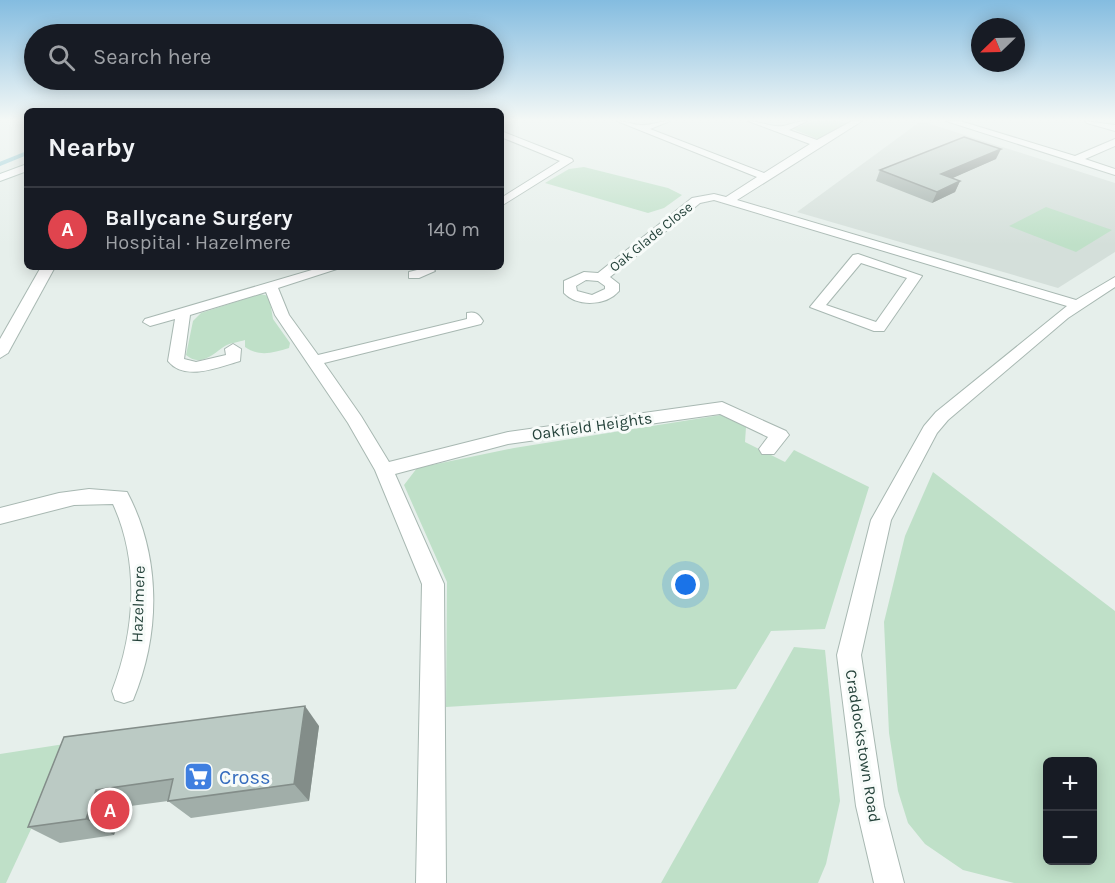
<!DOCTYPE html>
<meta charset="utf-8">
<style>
:root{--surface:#171b24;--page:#242831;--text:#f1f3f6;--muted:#9ea1a6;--line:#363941;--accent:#0f766e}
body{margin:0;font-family:Karla,sans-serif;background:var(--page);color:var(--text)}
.controls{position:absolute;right:18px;bottom:18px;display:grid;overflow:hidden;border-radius:9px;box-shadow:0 3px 15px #0003}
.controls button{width:54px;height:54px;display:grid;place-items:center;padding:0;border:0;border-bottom:2px solid var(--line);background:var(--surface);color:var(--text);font:30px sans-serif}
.compass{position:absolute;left:971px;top:18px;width:54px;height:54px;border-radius:50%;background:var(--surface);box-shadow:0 3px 15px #0003;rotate:247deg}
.you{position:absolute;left:686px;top:585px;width:21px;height:21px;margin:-15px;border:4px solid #fff;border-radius:50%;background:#1a73e8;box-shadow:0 0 0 9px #1a73e833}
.badge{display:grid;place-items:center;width:39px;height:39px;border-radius:50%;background:var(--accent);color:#fff;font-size:20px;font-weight:700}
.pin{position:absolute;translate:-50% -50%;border:3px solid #fff;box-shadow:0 2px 6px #0006}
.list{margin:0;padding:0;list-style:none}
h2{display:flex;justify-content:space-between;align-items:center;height:78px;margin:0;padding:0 24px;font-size:26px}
h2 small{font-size:20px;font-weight:400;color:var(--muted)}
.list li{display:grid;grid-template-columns:39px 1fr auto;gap:18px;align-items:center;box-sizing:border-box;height:84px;padding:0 24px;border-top:2px solid var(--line)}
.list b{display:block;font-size:22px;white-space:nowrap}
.list p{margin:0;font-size:20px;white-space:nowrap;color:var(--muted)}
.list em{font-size:20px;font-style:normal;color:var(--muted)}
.icon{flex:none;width:33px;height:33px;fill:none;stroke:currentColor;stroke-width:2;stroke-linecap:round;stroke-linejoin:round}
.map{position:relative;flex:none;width:1115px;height:883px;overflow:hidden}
.search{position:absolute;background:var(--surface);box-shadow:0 3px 15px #0003;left:24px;top:24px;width:480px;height:66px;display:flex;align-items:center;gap:15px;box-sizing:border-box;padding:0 21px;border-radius:33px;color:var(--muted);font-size:22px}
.panel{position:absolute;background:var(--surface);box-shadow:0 3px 15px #0003;left:24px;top:108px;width:480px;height:162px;border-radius:9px}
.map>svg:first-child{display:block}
</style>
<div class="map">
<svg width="1115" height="883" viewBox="0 0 1115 883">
<rect width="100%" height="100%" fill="#e6efeb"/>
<path fill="#d4dfda" d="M921,121L1115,183V252L1058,288L797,212Z"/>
<g fill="#bfe0c8" fill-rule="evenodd">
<path d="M813,121H840L846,124L820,140L793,129Z"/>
<path d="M584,167L668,188L682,195L664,208L648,213L545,183L569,169Z"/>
<path d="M1046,207L1112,230L1076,252L1009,226Z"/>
<path d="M260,294L269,296L273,319L290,343L289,348C273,353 259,357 245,347V340C239,342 230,343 225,346C214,353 201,368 186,355L193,321L201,313Z"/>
<path d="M721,415L746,427L745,442L785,462L794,450L869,487L825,629L771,631L736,689L446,707L447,582L404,485L417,468L514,448Z"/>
<path d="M933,472L1115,611V883H1014L963,870L925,844L908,823L898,791L889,733L884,622L905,536ZM1048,762H1092V860H1048Z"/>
<path d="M794,647L825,650L840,801L826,864L818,883H661Z"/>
<path d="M71,743L6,883H0V754Z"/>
</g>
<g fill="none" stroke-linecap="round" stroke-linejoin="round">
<path stroke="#8ec9d4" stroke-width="4" d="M0,164L27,153"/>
<defs>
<g id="minor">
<path d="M617,121C626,121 633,125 641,125C649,126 661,121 670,121L650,129L764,173L810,144L748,121C758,121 775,128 783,126C792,124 798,121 807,121L789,130L817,140L852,121H862L737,200L1076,300L1115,277V287L1068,318L948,420L937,433L891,520L861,655L884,806L904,883H874L856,806L837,655L871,520L924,426L936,412L1067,306L714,200L700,203L610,277L619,284V291C606,306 577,307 564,293V281L584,272L598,273L692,198L714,194L726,197L757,177ZM586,280L598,281L605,286V289L592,295L577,291L576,286Z"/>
<path d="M946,121H960L1075,156L1115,139V146L1085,159L1115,169V175Z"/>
<path d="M1085,121L1115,125V131L1087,123Z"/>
<path d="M501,131L572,159L573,161L501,206V198L560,161L501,137Z"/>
<path d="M858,254L922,276L884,331H874L810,307L853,255ZM861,263L907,278L876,322L826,305Z"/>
<path d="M41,267H55L8,353L0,358V339Z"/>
<path d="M322,267H343L278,288L289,315L318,355L467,319V313C475,311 479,314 483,321L481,324L324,363L361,416L389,462L508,432L722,402L786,431L789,435L774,454H762L759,449L768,437L720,414L508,444L395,474L444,584L446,883H416L422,584L375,470L348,423L275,315L266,292L190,315L184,359L196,362L226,355L225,349L233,344L241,349L240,361C219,367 185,382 168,361L175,319L150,326L143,322L145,319Z"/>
<path d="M415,267H431L435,271L419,278H409V272L417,270Z"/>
<path d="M89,489L127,492C161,556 161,633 133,700L124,703L115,700L112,691C135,632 140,563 113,504L74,505L0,524V508L59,493Z"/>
</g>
<path id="secondary" d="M27,164V171L0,181V174Z"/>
</defs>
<use href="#minor" stroke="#a8b8b2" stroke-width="2"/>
<use href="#secondary" stroke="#a4bbb3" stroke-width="2"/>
<use href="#minor" fill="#fff" fill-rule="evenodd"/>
<use href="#secondary" fill="#fff" fill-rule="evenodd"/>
</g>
<g fill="#a1aea9">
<path d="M996,159L952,178L960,181L955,192L932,203L876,181L880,170Z"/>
<path d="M319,726L309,801L191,818L168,801L123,807L114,835L60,843L28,827L64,737Z"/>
</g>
<g fill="#838d89">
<path d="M1001,149L996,159L937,185L941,174Z"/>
<path d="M960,181L955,192L932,203L937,192Z"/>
<path d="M305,706L319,726L309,801L294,784Z"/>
<path d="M96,790L123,807L114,835L86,819Z"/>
</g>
<g fill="#bbcac4" stroke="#838d89" stroke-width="1.5">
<path d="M964,137L1001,149L941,174L960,181L937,192L880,170Z"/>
<path d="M305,706L294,784L168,801L173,779L96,790L86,819L28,827L64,737Z"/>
</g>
<linearGradient id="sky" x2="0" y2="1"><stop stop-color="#84bce0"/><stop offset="0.49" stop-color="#f4f8f6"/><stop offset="1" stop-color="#f4f8f6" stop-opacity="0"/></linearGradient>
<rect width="1115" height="245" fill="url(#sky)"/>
<defs>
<symbol id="supermarket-square" viewBox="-11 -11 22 22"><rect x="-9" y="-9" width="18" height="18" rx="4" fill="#3f7fe0" stroke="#f7fbf9"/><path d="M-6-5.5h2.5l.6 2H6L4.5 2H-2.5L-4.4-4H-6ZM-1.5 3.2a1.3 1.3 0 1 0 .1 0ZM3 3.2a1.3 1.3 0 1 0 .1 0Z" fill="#fff"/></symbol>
</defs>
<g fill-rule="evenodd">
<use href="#supermarket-square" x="182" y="760" width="33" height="33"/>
</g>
<g text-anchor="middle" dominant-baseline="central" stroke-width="6" stroke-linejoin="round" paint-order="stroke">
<g font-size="14" fill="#24423a" stroke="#f7fbf9">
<text transform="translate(651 237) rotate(-39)">Oak Glade Close</text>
</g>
<g font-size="16" fill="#24423a" stroke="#f7fbf9">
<text transform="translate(592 426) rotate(-8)">Oakfield Heights</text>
<text transform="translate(138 604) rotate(-88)">Hazelmere</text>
<text transform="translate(863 746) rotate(81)">Craddockstown Road</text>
</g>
<g font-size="20" fill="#366cbe" stroke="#f7fbf9" text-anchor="start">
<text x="219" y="777">Cross</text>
</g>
</g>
</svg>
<div class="controls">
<button>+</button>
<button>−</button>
</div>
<svg class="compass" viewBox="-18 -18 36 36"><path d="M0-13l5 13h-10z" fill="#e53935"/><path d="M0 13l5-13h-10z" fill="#9ea1a6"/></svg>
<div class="you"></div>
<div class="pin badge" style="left:110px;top:810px;background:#e0444e">A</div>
<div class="search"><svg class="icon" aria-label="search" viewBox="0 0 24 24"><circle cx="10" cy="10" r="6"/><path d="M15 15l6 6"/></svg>Search here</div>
<section class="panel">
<h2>Nearby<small></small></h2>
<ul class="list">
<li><span class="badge" style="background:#e0444e">A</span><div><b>Ballycane Surgery</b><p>Hospital · Hazelmere</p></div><em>140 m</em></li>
</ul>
</section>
</div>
